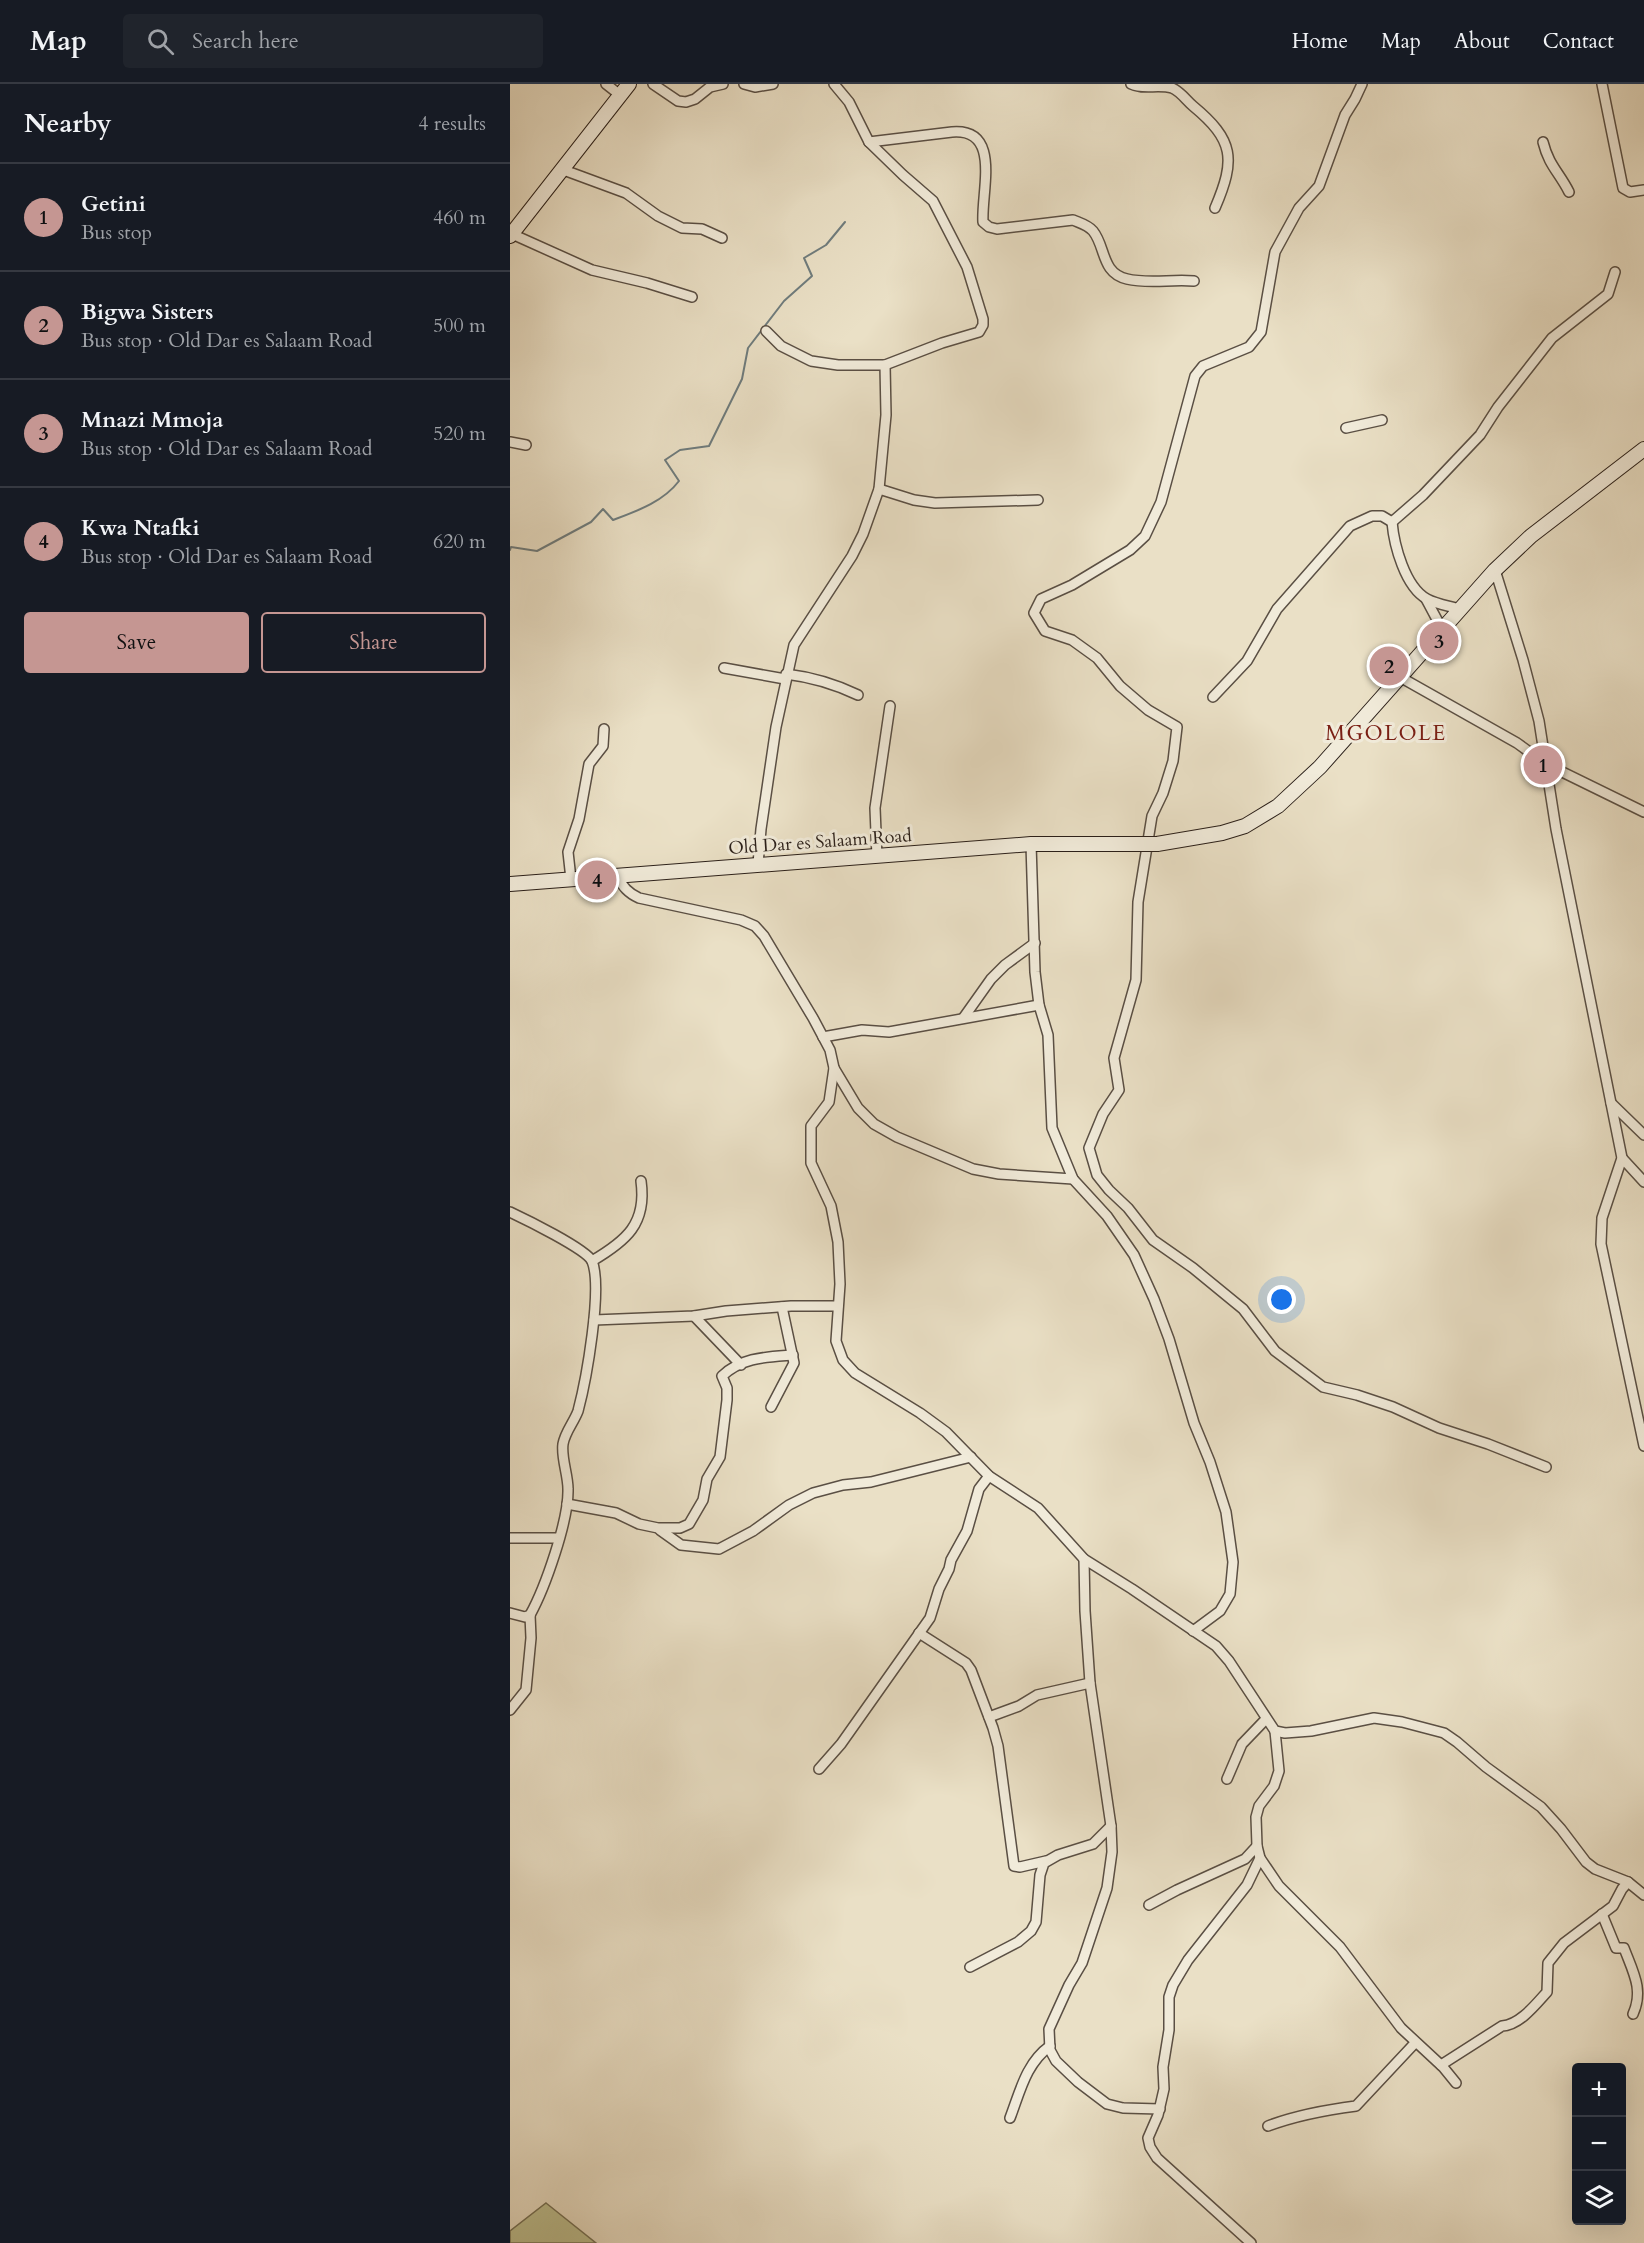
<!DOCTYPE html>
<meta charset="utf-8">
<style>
:root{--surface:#171b24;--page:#20242c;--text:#f1f3f6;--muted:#9ea1a6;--line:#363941;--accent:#c59692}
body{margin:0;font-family:Cardo,serif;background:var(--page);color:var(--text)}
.controls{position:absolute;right:18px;bottom:18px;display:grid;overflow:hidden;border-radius:6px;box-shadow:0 6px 24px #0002}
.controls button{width:54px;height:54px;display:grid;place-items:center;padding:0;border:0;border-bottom:2px solid var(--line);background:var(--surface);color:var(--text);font:30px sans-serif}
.you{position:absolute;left:772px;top:1216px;width:21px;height:21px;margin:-15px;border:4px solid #fff;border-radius:50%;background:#1a73e8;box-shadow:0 0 0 9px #1a73e833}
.badge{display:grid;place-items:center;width:39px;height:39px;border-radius:50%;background:var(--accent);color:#111;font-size:20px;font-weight:700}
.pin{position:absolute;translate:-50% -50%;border:3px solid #fff;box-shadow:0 2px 6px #0006}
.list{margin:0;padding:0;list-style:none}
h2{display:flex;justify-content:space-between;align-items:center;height:78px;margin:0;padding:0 24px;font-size:26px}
h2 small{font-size:20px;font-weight:400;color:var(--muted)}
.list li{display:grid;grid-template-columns:39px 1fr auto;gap:18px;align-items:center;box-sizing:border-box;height:108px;padding:0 24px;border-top:2px solid var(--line)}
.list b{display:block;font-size:22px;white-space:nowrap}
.list p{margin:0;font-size:20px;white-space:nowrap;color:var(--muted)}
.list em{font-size:20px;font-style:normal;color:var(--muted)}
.actions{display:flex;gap:12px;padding:18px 24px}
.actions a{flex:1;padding:14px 0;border:2px solid var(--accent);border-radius:6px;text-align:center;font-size:21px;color:var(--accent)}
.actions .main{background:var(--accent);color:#111}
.icon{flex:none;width:33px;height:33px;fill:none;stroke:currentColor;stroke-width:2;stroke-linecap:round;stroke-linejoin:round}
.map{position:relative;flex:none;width:1134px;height:2159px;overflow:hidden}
header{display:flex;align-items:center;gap:36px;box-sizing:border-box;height:84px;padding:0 30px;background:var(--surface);border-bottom:2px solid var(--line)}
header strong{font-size:28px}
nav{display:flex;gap:33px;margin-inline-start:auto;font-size:21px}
.search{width:420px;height:54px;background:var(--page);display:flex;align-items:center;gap:15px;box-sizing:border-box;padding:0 21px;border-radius:6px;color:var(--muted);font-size:22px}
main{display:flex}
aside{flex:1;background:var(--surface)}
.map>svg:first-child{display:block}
</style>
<header>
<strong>Map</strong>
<div class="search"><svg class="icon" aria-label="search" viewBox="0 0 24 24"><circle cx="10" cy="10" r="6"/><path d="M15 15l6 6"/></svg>Search here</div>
<nav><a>Home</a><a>Map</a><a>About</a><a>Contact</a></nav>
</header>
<main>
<aside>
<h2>Nearby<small>4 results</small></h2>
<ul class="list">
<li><span class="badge">1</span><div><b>Getini</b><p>Bus stop</p></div><em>460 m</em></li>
<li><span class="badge">2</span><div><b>Bigwa Sisters</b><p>Bus stop · Old Dar es Salaam Road</p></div><em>500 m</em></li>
<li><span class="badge">3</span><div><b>Mnazi Mmoja</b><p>Bus stop · Old Dar es Salaam Road</p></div><em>520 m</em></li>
<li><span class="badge">4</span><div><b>Kwa Ntafki</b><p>Bus stop · Old Dar es Salaam Road</p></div><em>620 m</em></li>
</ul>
<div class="actions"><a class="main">Save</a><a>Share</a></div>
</aside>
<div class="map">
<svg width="1134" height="2159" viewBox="0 0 1134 2159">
<rect width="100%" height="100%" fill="#eae0c6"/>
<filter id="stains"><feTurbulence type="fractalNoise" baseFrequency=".00333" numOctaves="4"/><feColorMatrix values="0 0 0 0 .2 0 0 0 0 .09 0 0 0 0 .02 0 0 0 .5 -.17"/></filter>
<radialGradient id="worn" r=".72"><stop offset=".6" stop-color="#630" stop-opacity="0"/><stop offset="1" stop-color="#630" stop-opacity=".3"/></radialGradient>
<path fill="#bdc091" stroke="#747055" stroke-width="1.5" d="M36,2119L86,2159H0V2147Z"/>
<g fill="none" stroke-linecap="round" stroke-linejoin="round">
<path stroke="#6f7c7d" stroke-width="2" d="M0,466L1,463L27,467L81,438L93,425L103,436C127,427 153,418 169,397L155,376L170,366L199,362L232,295L238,264L274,217L302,192L294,174L316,161L335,138"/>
<defs>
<g id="street">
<path d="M96,0L110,11"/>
<path d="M143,0L168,17L176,18L185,15L200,3L213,0"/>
<path d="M234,0L245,3L263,0"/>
<path d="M621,0C633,6 648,0 662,4C670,7 676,16 683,22C724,56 726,75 705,124"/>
<path d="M852,0L845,15L835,31L809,102L789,124L765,168L751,248L739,263L693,282L685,292L651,418L635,452L620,466L562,501L531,515L524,529L535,547L562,556L587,574L610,602L638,626L667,643L663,677L653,709L642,732L628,818L626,896L604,974L609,1006L593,1030L579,1064L587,1091L599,1106L618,1124L643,1156L683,1184L733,1225L765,1267L813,1303L847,1311L883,1323L929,1344L978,1360L1036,1383"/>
<path d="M1092,0L1113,104L1120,108L1134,106"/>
<path d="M359,58L442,48C492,44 471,107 473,138L479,143L487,145L563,136C570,139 578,141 583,147C596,163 591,189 617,195C638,200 662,195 684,197"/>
<path d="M1033,58C1039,82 1049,88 1059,108"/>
<path d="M51,85L116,109L148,132L172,144L192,145L212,154"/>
<path d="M2,150L82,186L137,199L182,213"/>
<path d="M256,247L271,262L301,277L328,281H375L432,259L469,248L473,241V235L457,183L423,117L393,91L359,58L339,18L324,0"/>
<path d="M836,344L872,336"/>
<path d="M0,358L16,361"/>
<path d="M369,405L404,416L425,419L528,416"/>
<path d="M882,438L913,411L970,351L988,323L1042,254L1098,210L1105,188"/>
<path d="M882,438C884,461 895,503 917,515C926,520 939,522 949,525"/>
<path d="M985,486L1013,576L1029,637L1046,745L1112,1074L1092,1134L1091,1160L1134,1362"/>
<path d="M916,515L932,545"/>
<path d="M214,584L275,595"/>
<path d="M276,590C301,593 325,600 348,611"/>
<path d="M890,593L1007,659L1036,680L1134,728"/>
<path d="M703,613L737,577L767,525L840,442L862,432H872L882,438"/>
<path d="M521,760L525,888L529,921L538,951L542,1044L563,1095L597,1132L624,1171L644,1215L659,1255L684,1339L700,1378L716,1428L723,1478L720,1510L710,1527L683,1547"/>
<path d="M367,773L365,724L380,622"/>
<path d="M248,780L251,745L266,643L284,561L342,472L353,450L369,405L376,331L375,281"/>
<path d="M107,792C113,803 118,809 129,814L231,836L245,842L254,852L303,934L320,966L324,984L319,1018L301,1042V1079L321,1122L328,1158L330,1200L326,1257L333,1276L345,1289L410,1329L436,1348L479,1392L528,1424L574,1475L622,1505L706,1562L719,1577L765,1647L775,1649L801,1647L864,1634L892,1638L934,1649L947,1658L976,1683L1031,1723L1051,1745L1076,1778L1085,1785L1118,1798L1134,1811"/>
<path d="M61,795L58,768L69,735L79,680L93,662L94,645"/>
<path d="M454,933L481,895L495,881L525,859"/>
<path d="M313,953L352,946L379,948L529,921"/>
<path d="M324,984L348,1024L364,1040L387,1053L463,1085L489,1090L563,1095"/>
<path d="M1101,1019L1134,1051"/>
<path d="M1112,1074L1134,1098"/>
<path d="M0,1128C15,1135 76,1165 82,1177C93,1204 76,1297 68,1327C64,1338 55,1348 53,1360C51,1374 58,1390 58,1405C59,1436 35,1504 20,1531L15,1533L0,1529"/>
<path d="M82,1177C116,1157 137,1140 131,1097"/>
<path d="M184,1232L231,1281"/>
<path d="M84,1236L184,1232L216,1227L281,1222H328"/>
<path d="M261,1323L284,1279L272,1223"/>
<path d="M57,1420L106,1429L129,1440L148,1444H170L179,1440L193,1416L197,1395L210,1373L217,1316V1304L212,1292C232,1273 257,1273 283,1271"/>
<path d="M150,1446L171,1461L209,1465L243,1447L279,1421L303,1409L333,1401L361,1398L461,1373"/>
<path d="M0,1454H48"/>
<path d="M574,1475L575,1527L580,1599L601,1742L602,1768L597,1804L572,1879L559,1901L539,1945L540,1966L546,1977L568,1998L597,2020L613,2024L650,2025"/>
<path d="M409,1549L456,1579L461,1586L483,1644L488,1662L504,1782L510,1783L536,1777"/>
<path d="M0,1626L16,1606L21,1554L20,1531"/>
<path d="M479,1633L509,1622L527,1611L580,1599"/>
<path d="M765,1647L769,1687L764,1702L749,1722L746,1733L747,1762L750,1774L769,1802L830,1863L891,1944L933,1983L946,1999"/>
<path d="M309,1685L331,1660L420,1534L429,1505L439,1485L441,1476L457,1447L469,1405L479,1392"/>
<path d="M717,1695L732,1660L756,1635"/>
<path d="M639,1821L667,1806L735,1775L747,1762"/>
<path d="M1092,1830L1106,1864H1114C1123,1888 1134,1906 1123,1930"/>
<path d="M460,1883L508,1858L521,1847L526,1838L530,1791L534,1779L548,1771L583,1760L601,1742"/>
<path d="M931,1981L992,1942C1010,1941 1026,1920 1037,1908L1038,1879L1054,1859L1103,1822L1112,1805L1118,1798"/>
<path d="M500,2034C510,2008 516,1979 540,1962"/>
<path d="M758,2042C787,2031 815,2026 846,2022L905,1959"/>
<path d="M741,2159L647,2074L640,2063L638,2054L648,2031L654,2005L653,1983L659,1946V1913L663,1901L678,1876L737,1801L750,1774"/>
</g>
<g id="secondary">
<path d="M0,152L119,0"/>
<path d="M647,760L712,749L735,742L768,722L810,683L985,486L1021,452L1134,365"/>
<path d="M0,800L521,760H622"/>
</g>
</defs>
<use href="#street" stroke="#5a4f44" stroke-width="12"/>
<use href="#secondary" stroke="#2a1f19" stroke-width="16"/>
<use href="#street" stroke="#f1ebda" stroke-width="9"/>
<use href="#secondary" stroke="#f1ebda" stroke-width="14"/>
<defs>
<path id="secondary-bridge" d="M622,760H647"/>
</defs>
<use href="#secondary-bridge" stroke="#2a1f19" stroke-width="16" stroke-linecap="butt"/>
<use href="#secondary-bridge" stroke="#f1ebda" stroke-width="14"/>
</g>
<g text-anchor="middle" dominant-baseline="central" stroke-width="6" stroke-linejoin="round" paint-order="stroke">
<g font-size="18" fill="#2a1f19" stroke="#f1ebda">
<text transform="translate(310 758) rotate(-4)">Old Dar es Salaam Road</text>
</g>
<g font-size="21" letter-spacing="1.5" fill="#7a1f14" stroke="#f1ebda">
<text x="876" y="649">MGOLOLE</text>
</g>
</g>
<rect width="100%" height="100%" filter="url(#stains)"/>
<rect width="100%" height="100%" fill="url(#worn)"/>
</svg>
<div class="controls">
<button>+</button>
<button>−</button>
<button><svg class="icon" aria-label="layers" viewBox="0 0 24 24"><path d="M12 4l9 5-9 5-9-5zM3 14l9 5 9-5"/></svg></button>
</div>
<div class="you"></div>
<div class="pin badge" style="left:1033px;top:681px">1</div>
<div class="pin badge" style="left:879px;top:582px">2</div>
<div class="pin badge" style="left:929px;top:557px">3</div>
<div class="pin badge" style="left:87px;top:796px">4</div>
</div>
</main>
